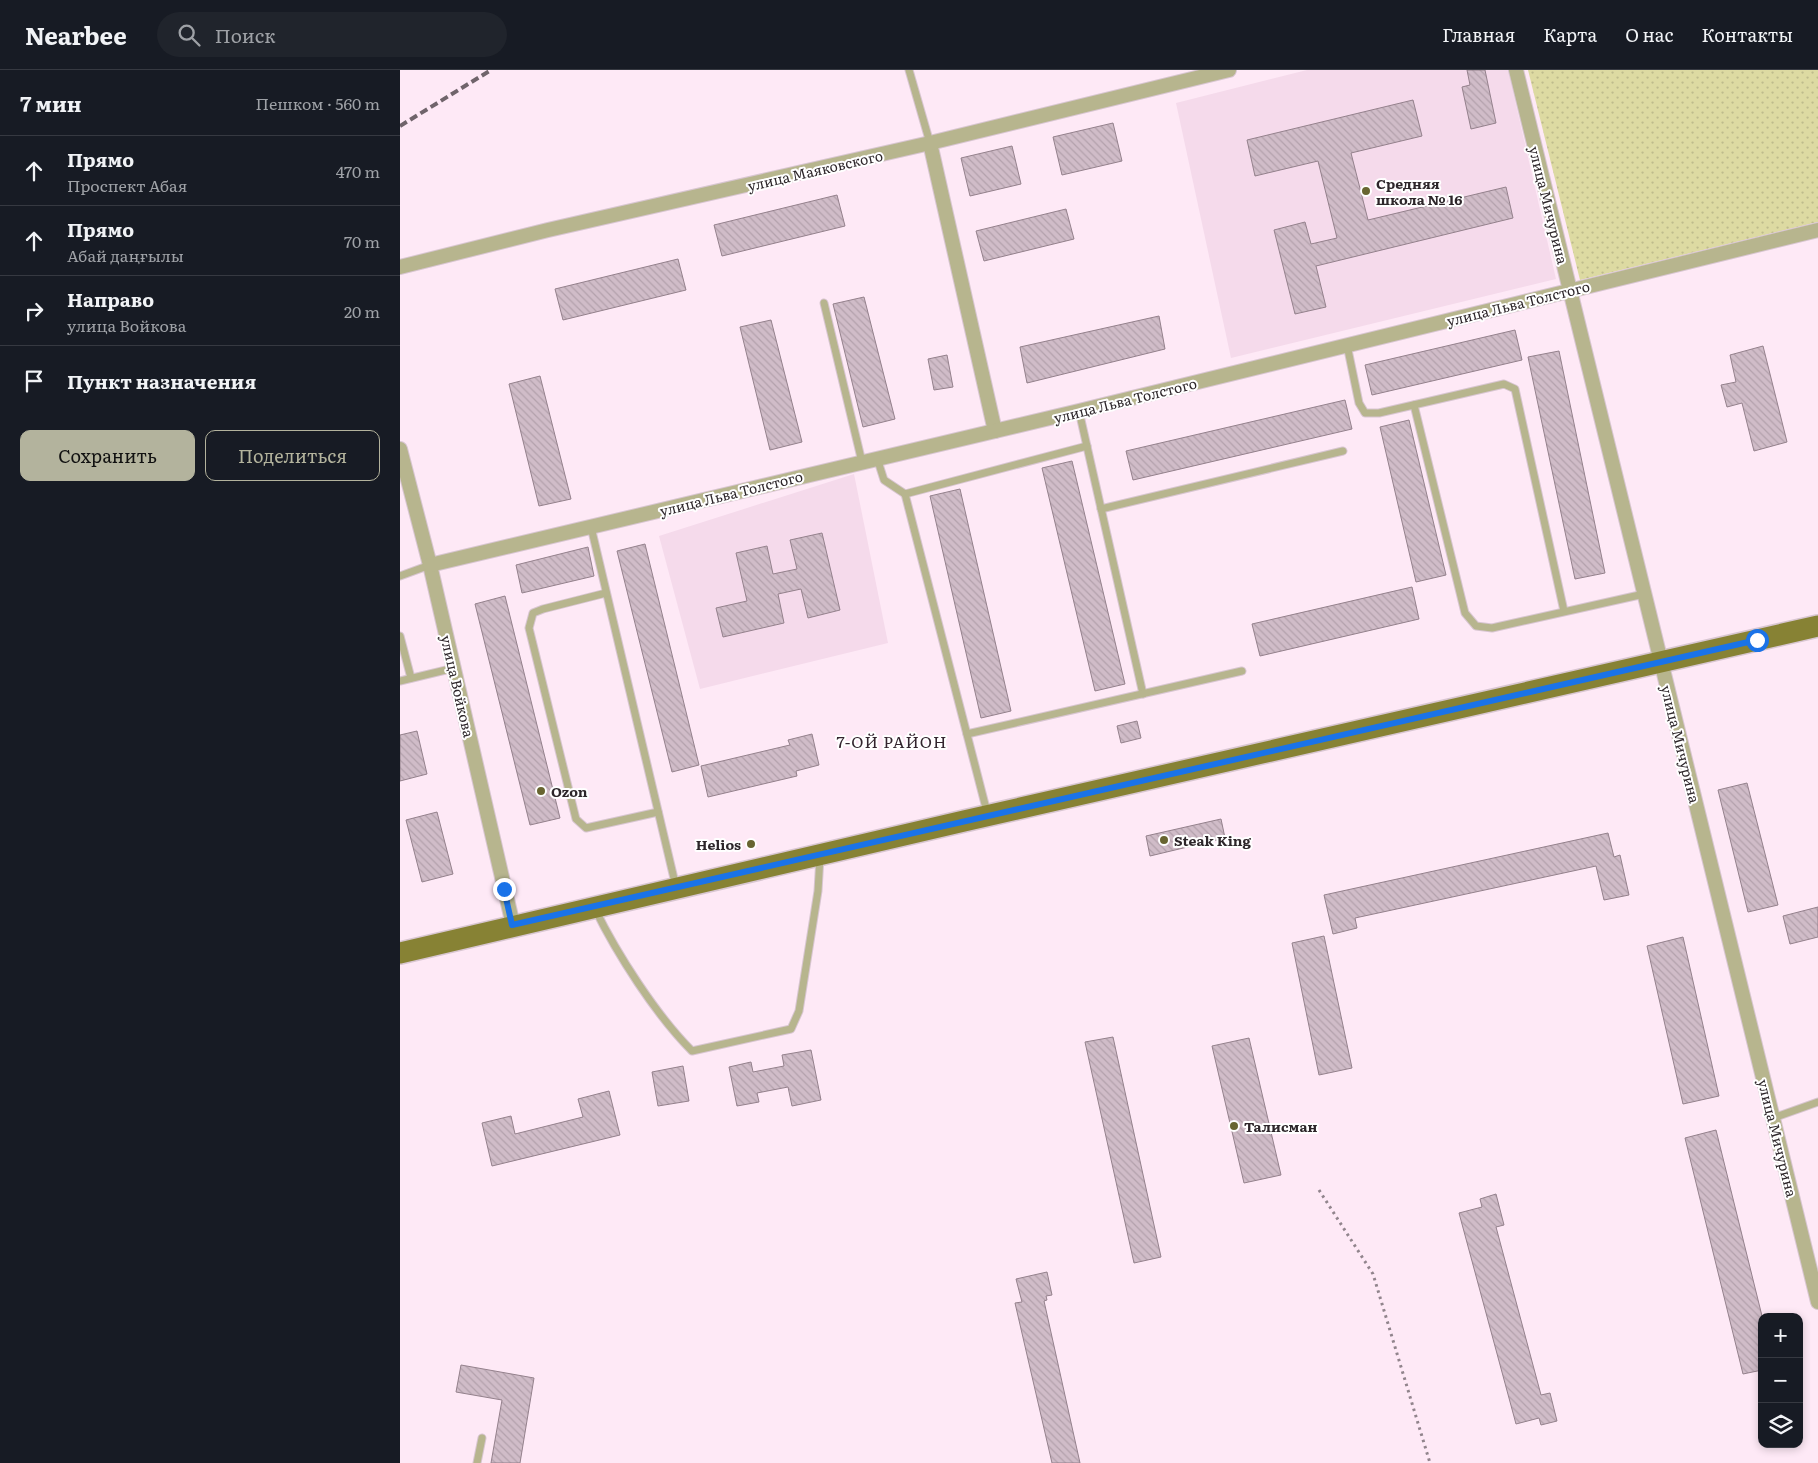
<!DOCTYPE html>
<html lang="ru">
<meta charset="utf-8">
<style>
:root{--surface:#171b24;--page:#20242c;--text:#f1f3f6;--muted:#9ea1a6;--line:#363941;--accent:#b3b39d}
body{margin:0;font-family:Literata,serif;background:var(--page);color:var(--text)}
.controls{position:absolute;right:15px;bottom:15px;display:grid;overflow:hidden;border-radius:10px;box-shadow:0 2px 8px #0003}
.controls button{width:45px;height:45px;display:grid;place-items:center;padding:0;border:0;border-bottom:1px solid var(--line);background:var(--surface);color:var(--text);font:25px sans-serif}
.stop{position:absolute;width:15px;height:15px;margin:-11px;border:4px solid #1a73e8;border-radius:50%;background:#fff}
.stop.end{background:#1a73e8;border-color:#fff;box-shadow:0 1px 5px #0008}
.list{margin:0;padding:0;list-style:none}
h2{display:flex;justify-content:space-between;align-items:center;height:65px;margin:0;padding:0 20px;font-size:21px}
h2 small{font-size:16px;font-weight:400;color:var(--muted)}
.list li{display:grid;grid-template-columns:32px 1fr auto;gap:15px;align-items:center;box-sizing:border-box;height:70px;padding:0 20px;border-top:1px solid var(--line)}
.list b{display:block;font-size:19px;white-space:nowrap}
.list p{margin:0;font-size:16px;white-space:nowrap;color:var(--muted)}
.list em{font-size:16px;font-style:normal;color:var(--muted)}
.actions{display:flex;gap:10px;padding:15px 20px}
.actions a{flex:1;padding:11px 0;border:1px solid var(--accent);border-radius:10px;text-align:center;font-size:18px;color:var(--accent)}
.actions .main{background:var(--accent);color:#111}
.icon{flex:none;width:28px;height:28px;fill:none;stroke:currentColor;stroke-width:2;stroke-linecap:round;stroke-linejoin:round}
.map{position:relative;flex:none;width:1418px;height:1393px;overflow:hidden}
header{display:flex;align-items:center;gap:30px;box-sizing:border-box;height:70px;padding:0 25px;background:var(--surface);border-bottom:1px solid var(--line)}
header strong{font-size:24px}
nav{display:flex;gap:28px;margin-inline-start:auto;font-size:18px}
.search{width:350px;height:45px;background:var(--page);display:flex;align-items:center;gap:12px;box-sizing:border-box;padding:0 18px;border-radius:28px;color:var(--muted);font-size:19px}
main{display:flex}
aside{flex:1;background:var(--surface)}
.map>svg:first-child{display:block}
</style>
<header>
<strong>Nearbee</strong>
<div class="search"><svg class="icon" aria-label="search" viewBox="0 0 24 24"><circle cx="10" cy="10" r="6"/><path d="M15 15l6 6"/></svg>Поиск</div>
<nav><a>Главная</a><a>Карта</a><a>О нас</a><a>Контакты</a></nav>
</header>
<main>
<aside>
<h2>7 мин<small>Пешком · 560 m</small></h2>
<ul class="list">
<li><svg class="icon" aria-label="ahead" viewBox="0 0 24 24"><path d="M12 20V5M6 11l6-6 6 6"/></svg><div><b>Прямо</b><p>Проспект Абая</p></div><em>470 m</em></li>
<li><svg class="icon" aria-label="ahead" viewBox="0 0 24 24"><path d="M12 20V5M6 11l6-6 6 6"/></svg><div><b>Прямо</b><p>Абай даңғылы</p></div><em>70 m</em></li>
<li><svg class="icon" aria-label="right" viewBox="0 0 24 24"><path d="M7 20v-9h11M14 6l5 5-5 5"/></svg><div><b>Направо</b><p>улица Войкова</p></div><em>20 m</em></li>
<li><svg class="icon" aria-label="arrive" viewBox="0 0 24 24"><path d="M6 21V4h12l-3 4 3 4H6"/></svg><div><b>Пункт назначения</b></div></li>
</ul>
<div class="actions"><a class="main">Сохранить</a><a>Поделиться</a></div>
</aside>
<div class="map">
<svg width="1418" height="1393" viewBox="0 0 1418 1393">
<defs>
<pattern id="park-dots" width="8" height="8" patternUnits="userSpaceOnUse" patternTransform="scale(1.25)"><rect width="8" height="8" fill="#dddaa2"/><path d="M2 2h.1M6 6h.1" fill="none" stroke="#bebb8c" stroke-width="1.8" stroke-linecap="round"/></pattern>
<pattern id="building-back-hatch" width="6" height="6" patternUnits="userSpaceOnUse" patternTransform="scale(1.25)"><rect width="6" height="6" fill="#d0bcc8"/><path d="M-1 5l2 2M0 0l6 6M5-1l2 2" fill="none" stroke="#b3a1ac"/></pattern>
</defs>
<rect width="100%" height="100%" fill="#fee9f6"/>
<g fill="#f5daeb">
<path d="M907,0H1108L1156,209L831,288L776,33Z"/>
<path d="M454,404L488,573L300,619L259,466Z"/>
</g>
<path fill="url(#park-dots)" d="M1128,0H1418V152L1180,210Z"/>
<g fill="url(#building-back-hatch)" stroke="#94818c">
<path d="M1067,0H1085L1096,53L1071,59L1062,17L1070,15Z"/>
<path d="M1013,30L1022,66L951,83L968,150L1106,117L1113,148L916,196L926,237L895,244L874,160L905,152L911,174L937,168L918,91L855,106L847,70Z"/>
<path d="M713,53L722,91L662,105L653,67Z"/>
<path d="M612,76L621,114L570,126L561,88Z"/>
<path d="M437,125L445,156L322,186L314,155Z"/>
<path d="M666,139L674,169L584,191L576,161Z"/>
<path d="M278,189L286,220L163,250L155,219Z"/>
<path d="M464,227L495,349L463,357L433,234Z"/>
<path d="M759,246L765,279L627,313L620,277Z"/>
<path d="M371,250L402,372L370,380L340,257Z"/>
<path d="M1115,260L1122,290L972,325L965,295Z"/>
<path d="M1363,276L1387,372L1354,381L1342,333L1327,337L1321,315L1336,312L1330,285Z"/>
<path d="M1159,281L1205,503L1175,509L1128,287Z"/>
<path d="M547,285L553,317L534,320L528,289Z"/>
<path d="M140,306L171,429L139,436L109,314Z"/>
<path d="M945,330L952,359L733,410L726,381Z"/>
<path d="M1009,350L1046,505L1016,512L980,357Z"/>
<path d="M672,391L725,614L695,621L642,398Z"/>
<path d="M560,419L611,641L581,648L530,426Z"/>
<path d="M422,463L440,540L408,548L401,519L378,524L384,553L323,567L316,538L347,531L336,483L367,476L373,504L397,499L390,470Z"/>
<path d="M245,474L299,695L272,702L217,481Z"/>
<path d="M188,477L194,506L122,523L116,495Z"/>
<path d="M1012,517L1019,549L860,586L852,554Z"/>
<path d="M105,526L160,748L130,755L75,534Z"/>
<path d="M737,651L741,668L721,673L717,656Z"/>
<path d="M17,661L27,704L0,711V665Z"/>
<path d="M412,664L419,695L396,701L397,706L308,727L301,696L390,675L388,670Z"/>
<path d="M1347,713L1378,835L1348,842L1318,720Z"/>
<path d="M37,742L53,804L22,812L6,750Z"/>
<path d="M821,749L825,768L750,786L746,766Z"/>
<path d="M1208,763L1214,787L1220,785L1229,825L1204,830L1196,796L955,848L957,858L933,864L924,825Z"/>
<path d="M1418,837V867L1390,874L1383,846Z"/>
<path d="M924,866L952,998L919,1005L892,873Z"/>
<path d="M1283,867L1319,1026L1283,1034L1247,876Z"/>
<path d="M713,967L761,1187L734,1193L685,972Z"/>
<path d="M849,968L881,1105L844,1113L812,976Z"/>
<path d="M411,980L421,1030L392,1036L388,1017L357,1023L359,1032L337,1036L329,997L351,992L353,1002L384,996L382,985Z"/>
<path d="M283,996L289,1031L258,1036L252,1002Z"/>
<path d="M209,1021L220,1065L92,1096L82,1053L111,1046L115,1064L183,1047L178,1029Z"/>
<path d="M1316,1060L1362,1246V1300L1343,1304L1285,1068Z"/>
<path d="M1096,1124L1104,1155L1096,1157L1141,1325L1150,1323L1157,1351L1141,1355L1139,1348L1116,1354L1059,1143L1082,1137L1080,1129Z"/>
<path d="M647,1202L652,1225L646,1226L647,1230L644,1231L680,1393H652L615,1233L622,1232L616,1209Z"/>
<path d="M61,1295L134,1308L120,1393H91L102,1330L56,1322Z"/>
</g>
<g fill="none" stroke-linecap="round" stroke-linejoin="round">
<defs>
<g id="service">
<path d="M509,0L530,73"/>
<path d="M424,233L462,392"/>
<path d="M947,275L959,333L965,343H979L1104,314L1115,319L1164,541"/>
<path d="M1014,335L1065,543L1076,556L1092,558L1244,524"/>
<path d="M679,341L743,624"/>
<path d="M477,388L484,410L505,424L687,376"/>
<path d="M505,424L587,742"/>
<path d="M701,439L943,381"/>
<path d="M191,457L276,817"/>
<path d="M0,506L30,495"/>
<path d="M206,523L143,539L133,543L129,558L176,749L186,758L258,742"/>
<path d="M0,566L11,608"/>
<path d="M0,611L54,598"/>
<path d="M567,664L842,601"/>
<path d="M195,839C217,884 256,945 292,981L391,959L399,941L418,821L420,787"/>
<path d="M1373,1048L1418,1032"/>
<path d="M77,1393L82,1368"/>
</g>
<g id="minor">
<path d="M1116,0L1418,1232"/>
<path d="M530,73L595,361"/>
<path d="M0,197L148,160L530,73L829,0"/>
<path d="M0,379L30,495L113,855"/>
<path d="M30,495L679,341L1418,160"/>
</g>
<path id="primary" d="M0,883L564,751L1418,556"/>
</defs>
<use href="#service" stroke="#d8c6d1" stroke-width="9"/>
<use href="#minor" stroke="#d8c6d1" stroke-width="16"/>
<use href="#primary" stroke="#d8c6d1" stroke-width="24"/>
<path stroke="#91848c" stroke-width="3" stroke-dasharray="2.5 4" stroke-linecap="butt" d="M919,1120L973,1204L1030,1393"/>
<use href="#service" stroke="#b7b58e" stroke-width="7"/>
<use href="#minor" stroke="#b7b58e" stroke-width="14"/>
<use href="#primary" stroke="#878234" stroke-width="21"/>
<path stroke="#70646b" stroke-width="4" stroke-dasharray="8 4" stroke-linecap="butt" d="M0,56L91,0"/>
</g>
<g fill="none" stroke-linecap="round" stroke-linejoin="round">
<path stroke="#1a73e8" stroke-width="6" d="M104,819L112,855L1357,570"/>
</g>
<g fill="#686531" stroke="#fff" stroke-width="2">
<circle cx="966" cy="121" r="5"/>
<circle cx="141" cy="721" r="5"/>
<circle cx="764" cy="770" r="5"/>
<circle cx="351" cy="774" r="5"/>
<circle cx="834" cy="1056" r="5"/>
</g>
<g text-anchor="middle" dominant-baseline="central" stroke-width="4" stroke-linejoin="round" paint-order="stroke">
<g font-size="14" fill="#2d262a" stroke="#fff">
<text transform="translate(415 100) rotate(-13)">улица Маяковского</text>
<text transform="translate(1149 135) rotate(76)">улица Мичурина</text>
<text transform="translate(1118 233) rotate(-14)">улица Льва Толстого</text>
<text transform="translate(725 330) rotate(-14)">улица Льва Толстого</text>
<text transform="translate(331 423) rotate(-14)">улица Льва Толстого</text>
<text transform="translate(58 616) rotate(77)">улица Войкова</text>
<text transform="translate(1281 674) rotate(76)">улица Мичурина</text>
<text transform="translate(1378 1068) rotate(76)">улица Мичурина</text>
</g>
<g font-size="14" font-weight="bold" fill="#2d262a" stroke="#fff" text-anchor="start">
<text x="976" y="113">Средняя<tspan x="976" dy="16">школа № 16</tspan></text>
<text x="151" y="721">Ozon</text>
<text x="774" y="770">Steak King</text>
<text x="341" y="774" text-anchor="end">Helios</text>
<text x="844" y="1056">Талисман</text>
</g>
<g font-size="16" letter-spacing="1" fill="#33242e" stroke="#fff">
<text x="492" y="671">7-ОЙ РАЙОН</text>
</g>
</g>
</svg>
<div class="controls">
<button>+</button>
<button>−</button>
<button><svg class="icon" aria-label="layers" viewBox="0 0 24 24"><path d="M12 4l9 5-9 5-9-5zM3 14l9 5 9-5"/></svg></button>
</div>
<div class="stop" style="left:1357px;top:570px"></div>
<div class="stop end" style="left:104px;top:819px"></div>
</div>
</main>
